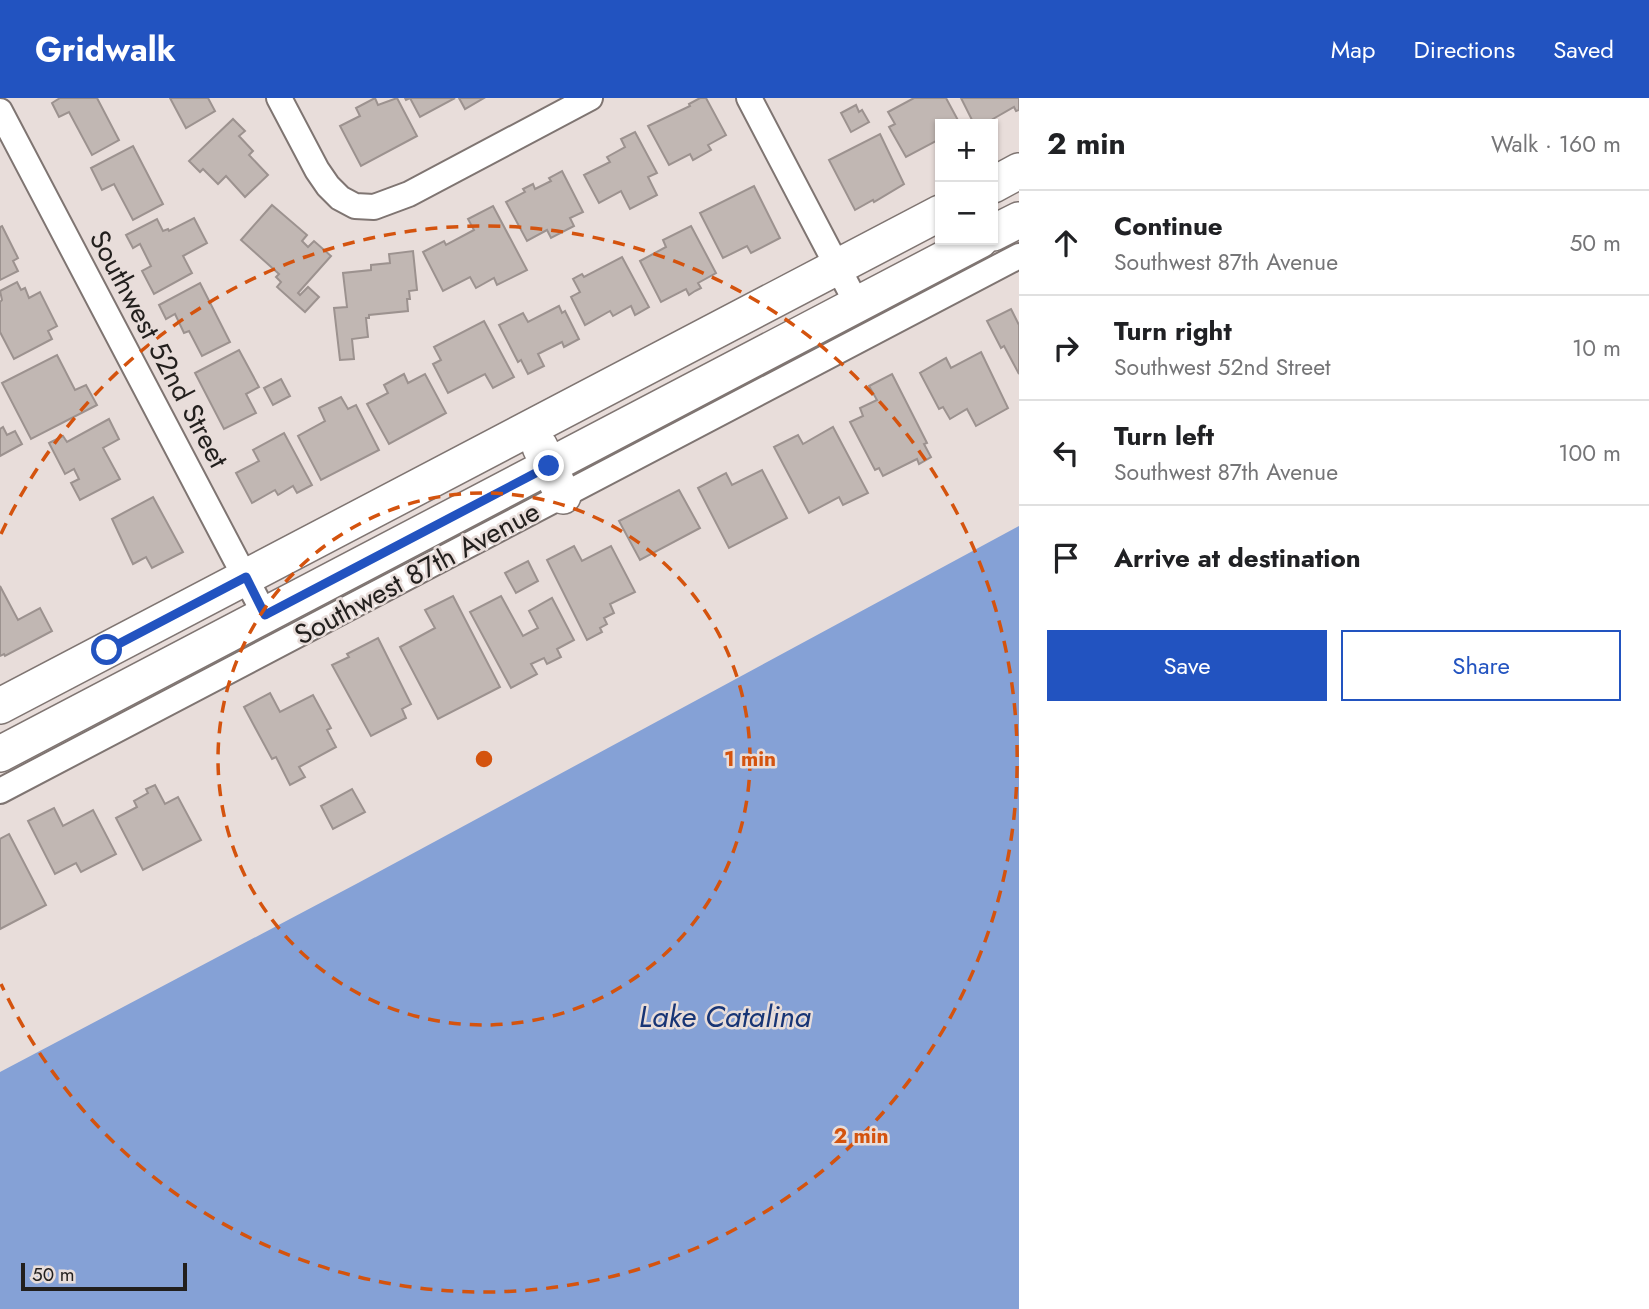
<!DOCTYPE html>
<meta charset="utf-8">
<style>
:root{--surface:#fff;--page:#f2f2f2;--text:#202124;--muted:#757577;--line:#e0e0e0;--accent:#2253c0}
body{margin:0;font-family:Jost,sans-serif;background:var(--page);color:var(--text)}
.controls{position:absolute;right:21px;top:21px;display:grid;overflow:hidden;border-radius:0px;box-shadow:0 2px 5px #0004}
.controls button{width:63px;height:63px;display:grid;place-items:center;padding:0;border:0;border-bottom:2px solid var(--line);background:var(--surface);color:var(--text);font:35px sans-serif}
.scale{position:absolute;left:21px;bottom:18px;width:166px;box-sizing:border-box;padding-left:7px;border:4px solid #221f1d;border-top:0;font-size:19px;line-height:24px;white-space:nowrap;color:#221f1d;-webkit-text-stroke:5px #e8ddda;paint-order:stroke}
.stop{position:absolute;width:21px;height:21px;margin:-16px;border:5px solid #2253c0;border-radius:50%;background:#fff}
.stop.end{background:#2253c0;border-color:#fff;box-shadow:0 2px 7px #0008}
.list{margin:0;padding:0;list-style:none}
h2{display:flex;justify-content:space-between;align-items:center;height:91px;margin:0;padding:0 28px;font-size:30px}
h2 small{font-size:23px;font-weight:400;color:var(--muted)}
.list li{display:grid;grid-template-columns:46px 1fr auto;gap:21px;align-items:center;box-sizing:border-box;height:105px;padding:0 28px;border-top:2px solid var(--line)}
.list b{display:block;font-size:26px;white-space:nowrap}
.list p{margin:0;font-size:23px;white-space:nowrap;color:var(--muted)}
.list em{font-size:23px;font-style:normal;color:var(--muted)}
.actions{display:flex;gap:14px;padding:21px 28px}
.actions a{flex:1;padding:16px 0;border:2px solid var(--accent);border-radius:0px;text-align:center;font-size:24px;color:var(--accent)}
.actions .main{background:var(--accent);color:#fff}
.icon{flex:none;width:38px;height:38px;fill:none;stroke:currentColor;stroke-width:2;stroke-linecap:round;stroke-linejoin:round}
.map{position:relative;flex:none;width:1019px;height:1211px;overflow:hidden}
header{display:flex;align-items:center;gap:42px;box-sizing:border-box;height:98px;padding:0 35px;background:var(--accent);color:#fff}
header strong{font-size:33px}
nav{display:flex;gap:38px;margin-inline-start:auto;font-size:24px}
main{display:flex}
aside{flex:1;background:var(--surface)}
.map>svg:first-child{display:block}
</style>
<header>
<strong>Gridwalk</strong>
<nav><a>Map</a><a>Directions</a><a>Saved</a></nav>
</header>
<main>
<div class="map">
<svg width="1019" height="1211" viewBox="0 0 1019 1211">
<rect width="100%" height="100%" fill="#e8ddda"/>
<path fill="#85a1d6" d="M1019,428V1211H0V974L358,785Z"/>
<g fill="#c1b7b3" stroke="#9c928f" stroke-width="2">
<path d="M60,0H97L119,42L92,57L69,14L59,19L52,5Z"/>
<path d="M170,0H208L215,13L186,30Z"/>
<path d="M375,0L378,7L397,0L417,38L361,68L340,28L360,18L356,10Z"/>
<path d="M405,0H455L420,19L410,0L406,2Z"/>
<path d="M459,0H484L465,11Z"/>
<path d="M700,0H706L726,37L708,47L711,52L693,62L690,56L669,67L648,28L690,8L689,6Z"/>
<path d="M914,0H946L960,26H940V41L906,59L889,29L895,26L888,14Z"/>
<path d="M961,0H1019V12L1016,13L1014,9L993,21L995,24L991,26H974Z"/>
<path d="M856,7L859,14L862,12L869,24L851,34L841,15Z"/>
<path d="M233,21L245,33L239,38L253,53L249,57L268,77L245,99L226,78L218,86L203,71L200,74L189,63Z"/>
<path d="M635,34L657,75L648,79L657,97L630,111L621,93L599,105L584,77L610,64L607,59L625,49L621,41Z"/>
<path d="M880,36L904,86L874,104L873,102L855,112L829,62Z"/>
<path d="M133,48L163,106L133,122L114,86L102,92L91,70Z"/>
<path d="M562,73L583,114L570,120L574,128L551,140L547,132L527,143L506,104L525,94L523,91L533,86L535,91L551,83L549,80Z"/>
<path d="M754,88L780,140L751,155L747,148L723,160L700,115Z"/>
<path d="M272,107L307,137L302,143L308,149L314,143L331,158L298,195L300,197L308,189L319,199L305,214L277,189L281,184L276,179L279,176L241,142Z"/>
<path d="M493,108L527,172L497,187L494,180L476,190L470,179L443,193L423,154L444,143L446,147L474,132L468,121Z"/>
<path d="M194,120L207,145L183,158L192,175L154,196L142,173L151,168L140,146L133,150L126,137L157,121L163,133L168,131L169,133Z"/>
<path d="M2,128L18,160L13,163L18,173L0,182V129Z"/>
<path d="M691,128L716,175L698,185L701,190L695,193L689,197L686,191L661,204L640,163L666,149L663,142Z"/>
<path d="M413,153L417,192L409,193L410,201H407L408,213L369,217V220H366L368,239L352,241L354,261L340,262L334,210L347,209L343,175L371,172V167L390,165L389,156Z"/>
<path d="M622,159L649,209L635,217L631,208L613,218L610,213L585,227L571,199L580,194L573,181L582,176L584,179Z"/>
<path d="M17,184L21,192L25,190L29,200L40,194L57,228L48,233L52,241L14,261L0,234V204L2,202L0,193Z"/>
<path d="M200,185L230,244L202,258L189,233L184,235L175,216L166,221L159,207Z"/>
<path d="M559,208L562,215L565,213L579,241L564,249L562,244L538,256L544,268L528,276L521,262L518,264L499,227L523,215L528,224Z"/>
<path d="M1011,211L1019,227V276L1004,248L1001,250L987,223Z"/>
<path d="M484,223L514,279L493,290L485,276L448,295L433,266L441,262L434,249Z"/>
<path d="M239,252L259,289L246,296L256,315L224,331L195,275Z"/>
<path d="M981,254L1008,310L976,328L967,311L950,321L943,309L939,311L920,275L946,260L951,270Z"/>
<path d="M57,257L75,292L86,287L97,307L31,341L2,285Z"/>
<path d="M404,276L408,285L425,276L446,315L389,346L367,306L388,295L384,287Z"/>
<path d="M892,276L927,345L924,346L931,359L919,366L917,361L883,378L879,370L875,372L850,324L863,318L860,310L877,302L869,288Z"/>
<path d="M281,281L290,298L273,307L264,290Z"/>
<path d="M341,299L348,311L356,307L379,352L321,382L298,338L325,323L319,310Z"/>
<path d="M109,321L119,341L103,350L120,381L80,402L71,385L79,381L74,371L65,376L49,345L63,338L67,344Z"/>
<path d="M3,329L7,337L15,333L22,346L0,358V331Z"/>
<path d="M833,329L868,395L843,407L839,399L809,415L774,349L798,337L803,346Z"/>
<path d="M284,335L312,387L297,395L293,388L278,397L275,392L252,405L236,375L259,363L253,352Z"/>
<path d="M762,372L787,420L729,450L698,390L726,375L732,387Z"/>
<path d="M679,392L700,430L640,462L619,423Z"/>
<path d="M153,399L183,454L152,470L146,459L133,466L112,421Z"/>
<path d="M574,448L582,463L611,448L635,494L610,506L614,515L604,520L607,526L600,530L602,534L587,542L547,462Z"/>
<path d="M528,463L538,483L516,495L505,475Z"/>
<path d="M0,488L18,522L40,510L52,533L5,558L4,556L0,558Z"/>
<path d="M453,498L500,589L438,621L400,549L435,530L425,512Z"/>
<path d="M501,498L523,538L538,530L529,513L552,500L574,542L557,551L561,559L547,566L544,560L531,566L537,576L511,590L470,514Z"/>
<path d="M378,540L411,606L402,611L406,620L371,638L332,567L349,559L347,556Z"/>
<path d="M270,595L280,614L313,597L331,630L327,632L336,649L299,669L305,679L290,687L276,659L272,661L244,609Z"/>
<path d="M155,687L165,706L178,699L201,742L143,772L116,720L137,709L134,703L148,695L146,691Z"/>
<path d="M352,691L365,714L333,731L321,708Z"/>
<path d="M54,710L63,728L93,712L116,756L81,774L76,765L55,776L28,723Z"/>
<path d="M9,736L46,807L0,831V741Z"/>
</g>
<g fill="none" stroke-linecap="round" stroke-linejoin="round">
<defs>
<g id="minor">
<path d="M279,0L317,72L328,88L340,100L355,108L374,109L409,96L590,0"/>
<path d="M749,0L857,206"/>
<path d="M0,13L265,517"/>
<path d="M0,693L1019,158"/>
</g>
<g id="secondary">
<path d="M993,87L1019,73"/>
<path d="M993,135L1019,122"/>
<path d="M540,349L563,398"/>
<path d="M0,608L940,115"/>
<path d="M0,656L980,142"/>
</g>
</defs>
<use href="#minor" stroke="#7f7572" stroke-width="28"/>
<use href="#secondary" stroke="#7f7572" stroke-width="38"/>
<use href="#minor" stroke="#fff" stroke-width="24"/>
<use href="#secondary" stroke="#fff" stroke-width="35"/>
</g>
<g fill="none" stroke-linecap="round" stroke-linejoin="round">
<path stroke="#2253c0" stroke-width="9" d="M107,552L246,479L265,517L549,368"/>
</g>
<g fill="none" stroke="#d4530e" stroke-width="3.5" stroke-dasharray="12 9">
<circle cx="484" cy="661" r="266"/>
<path d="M1 436A533 533 0 1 1 1 886"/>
</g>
<g text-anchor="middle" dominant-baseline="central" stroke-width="5" stroke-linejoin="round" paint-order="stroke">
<g font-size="28" fill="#221f1d" stroke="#e8ddda">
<text transform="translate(159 251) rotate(62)">Southwest 52nd Street</text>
<text transform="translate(417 475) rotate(-28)">Southwest 87th Avenue</text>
</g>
<g font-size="30" font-style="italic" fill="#183575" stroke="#e8ddda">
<text x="725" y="918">Lake Catalina</text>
</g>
</g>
<circle cx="484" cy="661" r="10" fill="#d4530e" stroke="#e8ddda" stroke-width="3.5"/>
<g font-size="21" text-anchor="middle" font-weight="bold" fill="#d4530e" stroke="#e8ddda" stroke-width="5" stroke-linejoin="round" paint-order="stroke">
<text x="750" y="668">1 min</text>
<text x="861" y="1045">2 min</text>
</g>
</svg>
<div class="controls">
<button>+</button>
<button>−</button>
</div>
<div class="scale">50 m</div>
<div class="stop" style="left:107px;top:552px"></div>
<div class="stop end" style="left:549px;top:368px"></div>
</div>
<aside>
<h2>2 min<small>Walk · 160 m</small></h2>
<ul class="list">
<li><svg class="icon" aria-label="ahead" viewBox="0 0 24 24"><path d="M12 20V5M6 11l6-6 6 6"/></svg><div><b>Continue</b><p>Southwest 87th Avenue</p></div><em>50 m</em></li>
<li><svg class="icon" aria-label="right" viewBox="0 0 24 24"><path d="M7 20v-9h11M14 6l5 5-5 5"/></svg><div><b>Turn right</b><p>Southwest 52nd Street</p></div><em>10 m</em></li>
<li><svg class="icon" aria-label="left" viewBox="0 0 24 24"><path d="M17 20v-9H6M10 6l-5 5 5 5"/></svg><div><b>Turn left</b><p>Southwest 87th Avenue</p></div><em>100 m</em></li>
<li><svg class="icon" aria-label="arrive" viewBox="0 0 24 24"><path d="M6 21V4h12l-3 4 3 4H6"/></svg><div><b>Arrive at destination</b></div></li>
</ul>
<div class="actions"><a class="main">Save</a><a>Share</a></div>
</aside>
</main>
